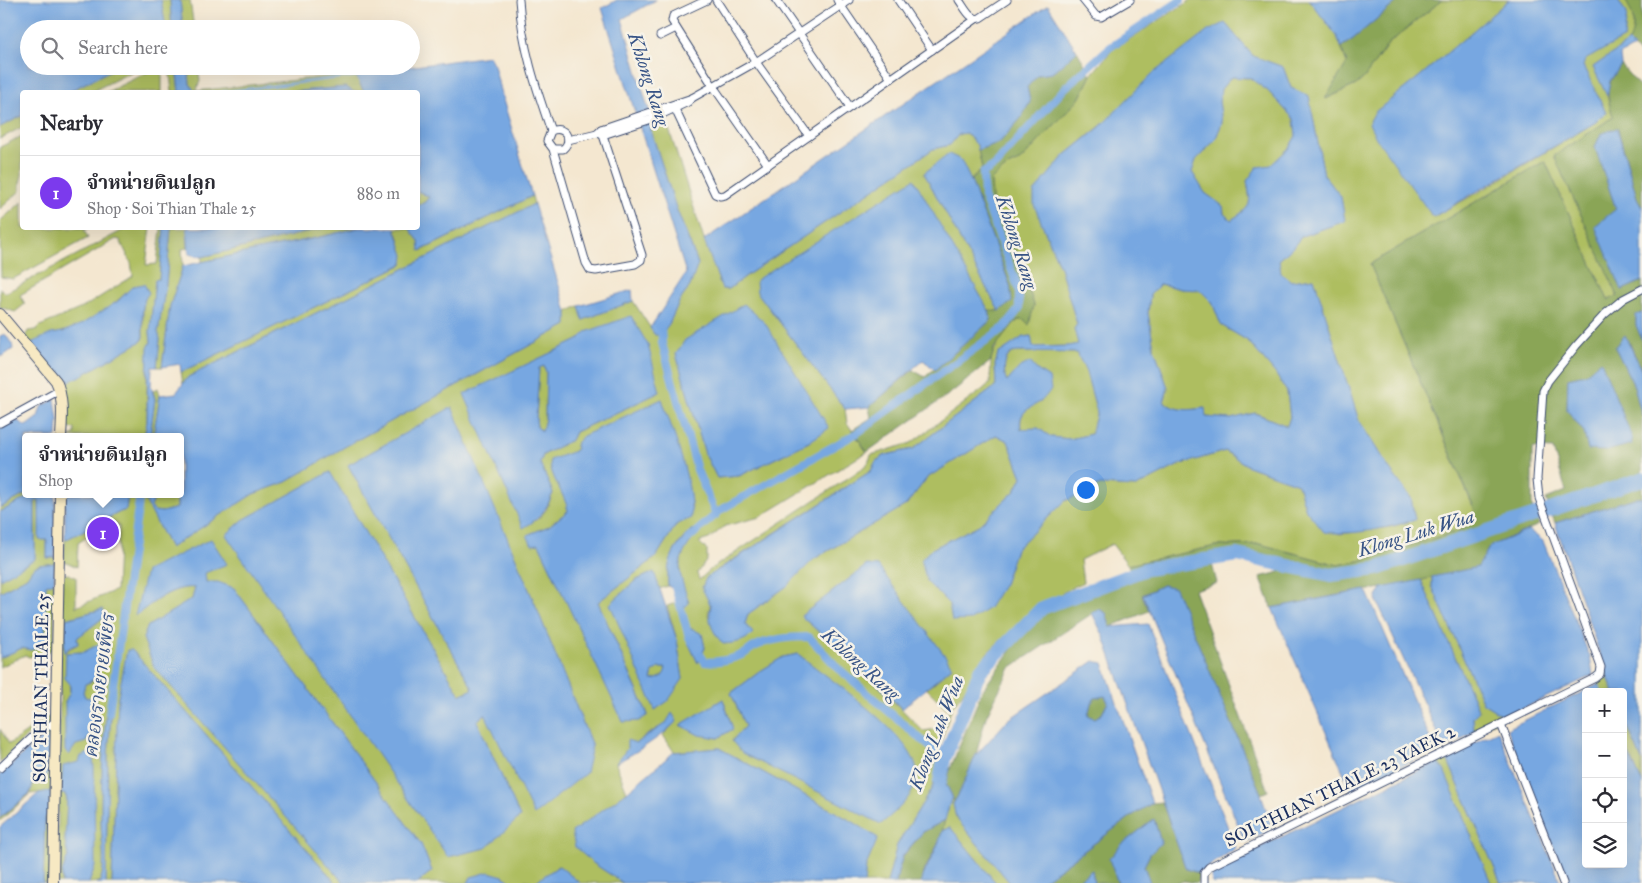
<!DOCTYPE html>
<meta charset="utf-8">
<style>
:root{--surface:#fff;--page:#f7f7f7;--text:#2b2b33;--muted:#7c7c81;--line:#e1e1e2;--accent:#7c3aed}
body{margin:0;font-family:"IM FELL Great Primer","Noto Serif Thai",serif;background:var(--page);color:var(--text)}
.controls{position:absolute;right:15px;bottom:15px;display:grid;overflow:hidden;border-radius:5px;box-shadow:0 5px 20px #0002}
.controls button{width:45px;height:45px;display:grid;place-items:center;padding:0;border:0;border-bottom:1px solid var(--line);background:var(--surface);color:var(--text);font:25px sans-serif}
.you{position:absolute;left:1085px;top:489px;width:18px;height:18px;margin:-12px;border:4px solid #fff;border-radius:50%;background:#1a73e8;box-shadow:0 0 0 8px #1a73e833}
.badge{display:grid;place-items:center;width:32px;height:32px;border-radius:50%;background:var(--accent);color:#fff;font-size:16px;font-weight:700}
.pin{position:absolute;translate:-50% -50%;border:2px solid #fff;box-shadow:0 1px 5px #0006}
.popup{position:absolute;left:22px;top:433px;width:162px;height:65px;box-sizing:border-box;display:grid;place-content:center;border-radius:5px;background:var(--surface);filter:drop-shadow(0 1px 4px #0005);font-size:16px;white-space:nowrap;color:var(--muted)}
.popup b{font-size:19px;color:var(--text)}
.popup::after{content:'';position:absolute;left:50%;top:100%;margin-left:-10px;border:10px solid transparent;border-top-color:var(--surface)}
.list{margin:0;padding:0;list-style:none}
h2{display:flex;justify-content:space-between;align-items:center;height:65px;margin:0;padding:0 20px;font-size:21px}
h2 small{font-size:16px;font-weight:400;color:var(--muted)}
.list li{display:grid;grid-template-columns:32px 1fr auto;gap:15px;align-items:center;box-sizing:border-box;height:75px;padding:0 20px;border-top:1px solid var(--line)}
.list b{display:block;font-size:19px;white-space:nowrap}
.list p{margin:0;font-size:16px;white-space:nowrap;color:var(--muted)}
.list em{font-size:16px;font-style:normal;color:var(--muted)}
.icon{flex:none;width:28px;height:28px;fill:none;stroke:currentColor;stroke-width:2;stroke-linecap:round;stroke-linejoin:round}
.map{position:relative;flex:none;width:1642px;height:883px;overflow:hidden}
.search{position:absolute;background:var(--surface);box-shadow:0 5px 20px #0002;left:20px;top:20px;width:400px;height:55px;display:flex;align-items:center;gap:12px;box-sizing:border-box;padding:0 18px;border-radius:28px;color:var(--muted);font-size:19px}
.panel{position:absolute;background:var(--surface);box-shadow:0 5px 20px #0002;left:20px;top:90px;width:400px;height:140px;border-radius:5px}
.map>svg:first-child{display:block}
</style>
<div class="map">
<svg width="1642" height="883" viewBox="0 0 1642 883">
<rect width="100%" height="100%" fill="#f7f3e8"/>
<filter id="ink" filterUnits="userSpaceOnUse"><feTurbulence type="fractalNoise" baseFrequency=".02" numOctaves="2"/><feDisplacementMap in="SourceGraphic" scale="10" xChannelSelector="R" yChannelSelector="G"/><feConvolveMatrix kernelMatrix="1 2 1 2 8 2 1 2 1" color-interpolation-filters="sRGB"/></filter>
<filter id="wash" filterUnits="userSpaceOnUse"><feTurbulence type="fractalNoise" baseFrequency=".0096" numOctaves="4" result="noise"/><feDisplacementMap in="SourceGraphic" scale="20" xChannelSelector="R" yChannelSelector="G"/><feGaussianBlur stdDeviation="1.12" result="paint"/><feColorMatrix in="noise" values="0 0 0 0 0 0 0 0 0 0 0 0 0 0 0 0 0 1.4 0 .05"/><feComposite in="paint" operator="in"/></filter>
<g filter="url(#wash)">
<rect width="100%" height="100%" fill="#f4e7d0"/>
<g fill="#aebe60" stroke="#64765f" fill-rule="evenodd">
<path d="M161,0H170L172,29H166Z"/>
<path d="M180,0H190L194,29H183Z"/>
<path d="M1191,0H1309L1337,36L1347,63L1326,99L1356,85L1364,78L1388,44L1442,0H1509L1419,77L1375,112L1369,123L1433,217L1479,192L1596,122L1606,112L1583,66L1584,60L1624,38L1627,13L1617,0H1625L1633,12V35L1629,42L1593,67L1607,96L1613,117L1554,156L1618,296L1608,300L1545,161L1370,264L1475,511L1464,529L1359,561L1338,565L1259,544L1216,546L1128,565L1112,544L1080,560L1083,582L1038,606L988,652L963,693L952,707L936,756L939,767L932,788L897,845L887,883H864L866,866L877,838L855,823L719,748L674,752L663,735L677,721C655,725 630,746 616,764L627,792L573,832L593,863L623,883H580L559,866L535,882L525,880L523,883H513L503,876L471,877L468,883H417L432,871L421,844L234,588L206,583L205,573L211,539L135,615C155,602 171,587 195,587L192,599L148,626L143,638L154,667L277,802L345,883H336L132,650L118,697L112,883H106L108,755L112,703L107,706C103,745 101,783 101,821C101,841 107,863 100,882L89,883L95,866L79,762L61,794H65L67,799L65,841L68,856L62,873V883H57L62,575L68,574L76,577V607L116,590L119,527L116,523L107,524L78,543L77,567L64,561L65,540L120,512L126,510L128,494H137V496L145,494L144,498L170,548L253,494L286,482L346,446L567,325V312L579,306L583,320L633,301L655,335L669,324L679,302L690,286L698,263L676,208L650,127L655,123H667L704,240L722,289H729L746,276L933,149L950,145L959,134L966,133L977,145L982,168L970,181L924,173L999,311H989L914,180L757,292L845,409L847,423L867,452L760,517L725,526L709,539L699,542L707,550V560L697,573L699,580L711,569L860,470L868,463L871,455L911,443L982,390L990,383C991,356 990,353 1007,332C1012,326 1015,321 1022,319L1029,324L1034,305L1016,251L992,199L991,179L1008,166L1021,160L1079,99L1091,75L1112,50ZM1225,23L1253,56L1283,67L1291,88L1309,96L1324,175L1341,197L1345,221L1302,236L1292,248L1279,260L1281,273L1291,281L1314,278L1359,421L1388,467L1411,498L1415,520L1390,527L1339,534L1306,510L1298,484L1248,466L1225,451L1179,465L1136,487L1100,485L1065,501L1016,549L1004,584L949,604L927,582L930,550L979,525L1015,491L1022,477L1008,441L996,435L927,478L906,505L814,559L787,586L748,614L745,624L708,616L717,570L871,471L876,461L885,455L913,449L996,386L995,365L998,354L1023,337L1031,336L1033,347L1068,346L1079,344L1074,329L1077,324L1060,267L1045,232L1034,192L1064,156ZM586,332L660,392L575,432L571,440L543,455L540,463L553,493L546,510L536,521L465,394L578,340ZM676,354L809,442L739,476L717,478L705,454ZM662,399L685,475L692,507L676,525L656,557L598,602L648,714L623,721L539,544L527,535L549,526L568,511L566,501L550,467L575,451L577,442ZM451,408L535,604L592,746L485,714L477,721L520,817L226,535L243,520L330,472L460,695L473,689L348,465ZM692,529L695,536C691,541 685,546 683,552C676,568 683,590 685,607L676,603L667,606L677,640L683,679L656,710L634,581L654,572L659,589L668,586C666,560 674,547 692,529ZM867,565L952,667L927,689L949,711L937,729L923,731L871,678L801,616ZM102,609L104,617L77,638L78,644L64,652L66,619ZM691,629L702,634L705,648L698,663L687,640ZM99,645L103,662L93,681L85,684L83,692L85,697L89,698L95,695L96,712L65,702L70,693L66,653L84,652ZM798,654L821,673L732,741L745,726L731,693L762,670L783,657ZM723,699L733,729L718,738L681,726Z"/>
<path d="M119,66H143L91,92H68Z"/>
<path d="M169,66H176L179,92H172Z"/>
<path d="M188,66H198L200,81L196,91L350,74L356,76L364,92H354L346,87L288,92H195L190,84Z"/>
<path d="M159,68L162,73V92H107L154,69Z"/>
<path d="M1231,77L1250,78L1268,91L1294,119L1296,136L1289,148L1271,165L1247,181C1251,206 1253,206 1231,220L1224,214L1223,206L1205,193L1192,172L1196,160L1215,140L1222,123L1219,101L1221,89Z"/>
<path d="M22,116V127L0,139V127Z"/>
<path d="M22,136V175L20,183V191L0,209V147Z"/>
<path d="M418,191L429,197L425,202L418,206Z"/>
<path d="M532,196L534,204L188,377L183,384L181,372L403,264L399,238L395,228H409L419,241L421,251Z"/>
<path d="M22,202V228H89L84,230L88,238L13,279L1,277L0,221Z"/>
<path d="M127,228H151L146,265L157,264L161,228H164L159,279L155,280L150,332L151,342L149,349L147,371V422L144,437H68L75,434V429L66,428V394L64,383L79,377L143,340V308L145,297L133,286C118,301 100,316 80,325C63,333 46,335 29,344L24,339L28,331L36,330L40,326L84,307L133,276L131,263L120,240L116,239L20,295L25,304L15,312L0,307V288L5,293Z"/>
<path d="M171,228H187L188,248L182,249L183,266L170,306L162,367H157L160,339L158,332L166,284Z"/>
<path d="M324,228H358L320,237L202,262V257Z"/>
<path d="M1160,284L1181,289L1200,290L1212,302L1221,325L1248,341L1275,373L1287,392L1290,418L1287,426L1256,413L1231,419L1205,417L1204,408C1189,410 1177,412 1164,402L1168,388L1154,348L1148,313L1150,295Z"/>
<path d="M1021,352L1077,353L1086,372L1097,412L1091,434L1070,439L1051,437L1038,428L1021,429C1019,412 1027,408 1041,402L1049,378L1037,370L1019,368L1007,382C1003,374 1003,357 1013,353C1016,352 1018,352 1021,352Z"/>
<path d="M544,366L546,372L545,418L543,431L537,427L536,419L539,368Z"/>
<path d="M158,388L160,395L153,437H150L155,399L153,390Z"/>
<path d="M26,494H34L0,512V508Z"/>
<path d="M171,494L177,498V508L162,512L154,511L151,507L154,499L162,495Z"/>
<path d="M39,499L40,539L47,540V558L55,557V563L39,565L33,568L27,577L0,592V579L35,559V502Z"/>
<path d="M1432,577V586L1483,703L1505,717L1474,732L1473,717L1479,711L1421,580Z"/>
<path d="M54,582V646L50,651L29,657L25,655L0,667V658L22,648L31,650L49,641L45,630L46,585Z"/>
<path d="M659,668H667C663,677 660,679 651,680L653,672Z"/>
<path d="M1606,672L1614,692H1602L1599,684Z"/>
<path d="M53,714L51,723L35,728L0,763V729L9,744Z"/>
<path d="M1623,715L1642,761V783L1623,740Z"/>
<path d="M51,731V791L30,794L0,821V818L30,793L33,784L43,781L48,738H41Z"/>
<path d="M1446,756L1501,883H1491L1444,771L1437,762Z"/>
<path d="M952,796L956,818L1010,883H996L950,827L942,831L947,807Z"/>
<path d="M52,810L50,883H43L45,818Z"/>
</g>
<g fill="#8aa556" stroke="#526a5a" fill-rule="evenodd">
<path d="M1399,0H1442L1388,44L1364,78L1356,85L1325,99L1347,63L1341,47L1353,39Z"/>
<path d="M1625,0H1642V57L1629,42C1636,26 1634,14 1625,0Z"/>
<path d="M1077,51L1091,75L1079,99L1021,160L1008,166L991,180L992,199L1016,251L1034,305L1029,325L1022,319L1016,321L994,348L991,361L952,392L867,452L852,430L871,418L869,407L913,370L925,377L991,320L989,311H999L1010,285L971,181L982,168L978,150L1000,142L1030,102L1027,87L1038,75L1052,73Z"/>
<path d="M1621,65L1640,87H1642V207L1637,198L1618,129L1601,134L1595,147L1616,209L1622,290L1642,281V313L1636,316V325L1642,340V372L1630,343L1615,347L1634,386L1642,416V498H1635L1555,523L1546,499L1566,491L1553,449L1532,448V507L1539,525L1490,546L1478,567L1397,586L1348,593L1272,608L1260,577L1280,572L1264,554L1209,553L1217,583L1194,590L1268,791L1261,794L1175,589L1163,585L1142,595L1149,611L1110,627L1106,613L1099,609L1010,668L986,717L976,755L959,794L953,804L952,796L946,784L950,769L982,691L1019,638L1047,610L1134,578L1128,565L1216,546L1260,544L1338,565L1359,561L1464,529L1475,510L1370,264L1545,161L1608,300L1618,296L1554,156L1613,117C1606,92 1605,87 1621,65ZM1586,374L1588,450L1584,432L1567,410L1568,378Z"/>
<path d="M1105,696L1108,702L1102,714L1095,718L1088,716L1091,703L1095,697Z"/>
<path d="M1162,802L1186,869L1199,873L1197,883L1184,881L1178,883H1150L1144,866L1150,854L1161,843L1154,819L1121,845L1110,859L1118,883H1094L1092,870L1075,883H1040L1133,815L1152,803Z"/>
<path d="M945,820L940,840L925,869L921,883H896L898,872L903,856L923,832Z"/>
</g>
<g fill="#77a7e1" stroke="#496ba0" fill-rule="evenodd">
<path d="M0,0H161L166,29H29V66H119L68,92H22V116L0,127Z"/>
<path d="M170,0H180L183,29H172Z"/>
<path d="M617,0H656L622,19L647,105L655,123L650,128L676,208L698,264L690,286L679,302L669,324L661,335H655L650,328L686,273L602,8Z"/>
<path d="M1309,0H1399L1353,39L1341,47L1337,36Z"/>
<path d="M1509,0H1617L1627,13L1624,38L1585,60L1583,66L1606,112L1596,122L1433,217L1376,138L1369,123L1375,112L1419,77Z"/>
<path d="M1048,5L1077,51L1052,73L1038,75L1027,87L1030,102L1021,118L1000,142L978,150L977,145L966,133L959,134L950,145L933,149L746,276L729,289H722L704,240Z"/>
<path d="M1225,23L1253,56L1283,67L1291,88L1309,96L1324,175L1341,197L1345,221L1302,236L1292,248L1279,260L1281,273L1291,281L1314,278L1359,421L1388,467L1411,498L1415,520C1386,528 1354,536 1324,532L1306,510L1298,484L1248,466L1225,451L1179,465L1136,487L1100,485L1065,501L1016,549L1004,584L989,608L971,620L952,621L949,604L927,582L921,560L930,550L979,525L1015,491L1022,477L1008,441L996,435L927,478L906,505L814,559L787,586L748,614L745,624L753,633C745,642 735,643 723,644C713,632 707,622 711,606L702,588L706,578L871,471L876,461L886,455L913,449L996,386L995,365L998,354L1023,337L1031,336L1033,347L1068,346L1078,344L1074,329L1077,324L1060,267L1034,205V192L1064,156L1100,127L1152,74L1208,31ZM1231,77L1250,78L1268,91L1294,119L1296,136L1289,148L1271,165L1257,167L1247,181C1251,205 1253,206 1231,220L1224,214L1223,206L1205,193L1192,172L1196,160L1215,140L1222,123L1219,101L1221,89ZM1160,284L1181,289L1200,290L1212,302L1221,325L1248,341L1275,373L1287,392L1290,417L1287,426L1255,413L1231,419L1206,417L1205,408C1189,410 1177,412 1164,402L1168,388L1154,348L1148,313L1150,295ZM1021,352L1077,353L1086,372L1097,412L1091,434L1070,439L1051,437L1038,428L1021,429C1018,412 1027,410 1040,402C1044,399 1047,394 1051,390L1049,378L1037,370L1030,362L1019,368L1007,382C1003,374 1003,357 1012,353C1015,352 1018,352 1021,352Z"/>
<path d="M1629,42L1634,47L1620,55L1621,65L1610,81L1607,96L1593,67Z"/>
<path d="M489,56L494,65L500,90L532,196L420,251L419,241L409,228H418V206L425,202L429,197L418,191V92H364L356,76L370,72Z"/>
<path d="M176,66H188L190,84L195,92H179Z"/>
<path d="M346,87L354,92H288Z"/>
<path d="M1617,128L1637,198L1642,207V281L1622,290L1595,226L1616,209L1595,147L1601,134Z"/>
<path d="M949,154L961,160L971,181L1010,285L1012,302L999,311L924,173Z"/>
<path d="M914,179L989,311L991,320L935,370L923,360L869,407L845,409L757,292L756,280Z"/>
<path d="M534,204L567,312V325L346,446L286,482L253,494L170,548L144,498L145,494H168L162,495L154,499L151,507L154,511L162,512L177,508V498L171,494H180V437H153L160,395L176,393L188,377Z"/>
<path d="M164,228H171L166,284L158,332L160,339L157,367H152L151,387L155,399L150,437H144L147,422L148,348L151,342L150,332L155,280L159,279Z"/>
<path d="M187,228H324L202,257L189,254Z"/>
<path d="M358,228H395L404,255L403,264L181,372L180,364L162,367L170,306L183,266L320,237Z"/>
<path d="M144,284L149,293C139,303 143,326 143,340L79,377L64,383L29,344L51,334L63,332L82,324L118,301L133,286Z"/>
<path d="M632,290L633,301L583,320L579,306Z"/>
<path d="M744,304L765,323L829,428L809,442L739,476L717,478L705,454L676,354L685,340Z"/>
<path d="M1642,313V340L1636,325V315Z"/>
<path d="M631,316L648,345L660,392L575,432L571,440L543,455L540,463L553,493C545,511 541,518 523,528L464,394L578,340L586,332ZM544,366L546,372L545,418L542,431L537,427L536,419L539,368Z"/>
<path d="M5,334L12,344L13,349L3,356H0V336Z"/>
<path d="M1625,335L1642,372V416L1634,386L1615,347Z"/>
<path d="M1601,361L1631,435L1632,444L1606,451L1588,450L1584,432L1567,410L1568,378L1586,374Z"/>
<path d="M55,399L58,420L57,437H26V494L0,508V429L16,420L26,426L38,417L41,407Z"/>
<path d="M662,399C673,433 694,483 691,518L676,525L656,557L598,602L648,715L639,721L623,722L539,544L532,545L527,535L549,526L568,511C565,493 550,478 550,460L575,451L577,442L583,436Z"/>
<path d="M452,407L535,604L592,746L586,773L534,815L485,714L477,721L520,817L486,848L448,857L226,535L243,520L330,472L460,695L473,689L348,465Z"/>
<path d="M34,494H55V557L47,558V540H39V500L35,502V559L0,579V512Z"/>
<path d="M65,494H128L126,510L120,512L65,540Z"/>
<path d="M1635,498H1642V761L1623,715V692H1614L1606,672L1555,523Z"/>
<path d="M692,529L695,536C673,564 679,571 689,603L685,607L675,590L668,586C666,558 675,548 692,529Z"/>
<path d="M1529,530L1543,541L1590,657L1593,675L1505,717L1483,703L1432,586V577L1478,567L1490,546Z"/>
<path d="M211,539L227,564L205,573L206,582H218L234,588L421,844L432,871L417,883H344L154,667L143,638L148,626L192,599L195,588C172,585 153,603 135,616L146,571Z"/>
<path d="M55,563L54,582L46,585L45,630L49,641L48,645L31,650L22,648L0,658V592L27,577L33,568L39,565Z"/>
<path d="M867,565L878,566L946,657L952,667L902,709L871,678L801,616Z"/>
<path d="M654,572L677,640L683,679L668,701L655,710L610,604L635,581ZM659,668H666C664,677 660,679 651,680L653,672Z"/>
<path d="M1421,580L1479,711L1473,717L1474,732L1444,748L1376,599L1382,588Z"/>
<path d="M1163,585L1175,588L1261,794L1272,829L1245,842L1143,595Z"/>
<path d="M1366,590L1435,750L1351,790L1272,608Z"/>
<path d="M103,609L104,617L77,638L78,644L70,647L64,653L66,619Z"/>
<path d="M1099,609L1106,613L1110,627L1148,624L1236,848L1199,873L1186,869L1104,637L1092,613Z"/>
<path d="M691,628L702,634L705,648L698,663L687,640Z"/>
<path d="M99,644C104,659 102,678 85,684L83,692L85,697L89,698L95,695L97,702L94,705C97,720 93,729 86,742L76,745L69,755L65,751V702L70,692V684L65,678L66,653L84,652Z"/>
<path d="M127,650H132L336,883H112L118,697Z"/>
<path d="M798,654C826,677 917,737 917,773C917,795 896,811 881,824L742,753L732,741L745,726L731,693L762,670L783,657Z"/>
<path d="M1094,661L1103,663L1152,803L1133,815L1040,883H1010L956,818L953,804L959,794L976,755L1008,720ZM1105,696L1108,702L1102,714L1095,718L1088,716L1091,703L1095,698Z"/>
<path d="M1599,684L1602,692H1586V864H1623V740L1642,783V883H1568L1507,729Z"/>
<path d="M723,699L733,729L718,738L699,735L680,725Z"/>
<path d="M112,702L108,755L106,883H97L100,882C107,863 101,841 101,821C101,783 103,744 107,706Z"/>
<path d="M672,713L677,721C659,739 638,751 616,763L627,749V740L636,743L666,723Z"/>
<path d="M1498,731L1561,883H1501L1446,756Z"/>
<path d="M41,738H48C49,747 51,768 47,775C44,781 39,782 33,784L30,793L0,818V775Z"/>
<path d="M719,748L855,823L878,838L866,866L864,883H623L593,863L575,847L572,832L627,792L674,752Z"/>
<path d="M89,753L93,758L94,768L95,866L89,883H62V873L68,856L65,841L67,799L65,794H61L63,766L79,762L81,756Z"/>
<path d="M1437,762L1444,770L1491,883H1212L1211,876L1217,868Z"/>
<path d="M944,764L950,769L946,784L952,796L945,820L923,832L903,855L898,872L896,883H887L897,845L932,788L939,767Z"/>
<path d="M51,791L52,810L45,818L43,883H0V827L39,793Z"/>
<path d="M1154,819L1161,843L1150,854L1144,866L1150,883H1118L1109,859L1121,845Z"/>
<path d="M950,827L996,883H921C926,865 938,850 942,831Z"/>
<path d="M559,866L580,883H534L535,882Z"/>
<path d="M1092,870L1094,883H1075Z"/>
<path d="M489,872L503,876L513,883H468L471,877Z"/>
</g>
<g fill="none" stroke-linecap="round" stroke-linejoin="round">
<path stroke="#77a7e1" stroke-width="2.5" d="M222,92L356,76"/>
<g stroke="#77a7e1" stroke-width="8">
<path d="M661,325L662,343L697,470L716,515"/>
<path d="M688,539L722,509L857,433L1005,327L1019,309V290L984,197L983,173L995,165L1065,88L1109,48L1181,0"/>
<path d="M675,587L689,637L705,662C719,662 731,660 744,654C748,652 750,649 754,647C771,638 791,637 809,637L838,668L944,759"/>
<path d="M109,713L140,494"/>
</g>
<path stroke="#77a7e1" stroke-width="14" d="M940,781L944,759L980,671L1042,608L1146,569L1237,555L1331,575L1376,569L1642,479"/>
</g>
</g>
<g filter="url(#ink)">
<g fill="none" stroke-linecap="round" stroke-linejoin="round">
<defs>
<g id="street">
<path d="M519,0C522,46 536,88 551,131"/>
<path d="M707,0L673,16L672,21L713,86L768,165"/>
<path d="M716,0L756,62L809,136"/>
<path d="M776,0L850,107"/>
<path d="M837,0L891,79"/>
<path d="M898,0L932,50"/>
<path d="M959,0C965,8 970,21 980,18L1007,0"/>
<path d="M1083,0L1096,16L1101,17L1130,0"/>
<path d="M660,36L676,28"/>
<path d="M692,98L688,102L652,119L603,135L597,133L601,129Z"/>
<path d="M692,98L756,62L849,0"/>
<path d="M675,109L715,194L720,196L725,195L976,19"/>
<path d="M568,140L597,133"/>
<path d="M553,149H563C574,139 564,125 551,131L547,141L553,149L586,263L590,270L596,271L635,264L641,260L642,255L601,129"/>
<path d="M0,423L60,390"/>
<path d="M1501,724L1563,883"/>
<path d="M0,768L37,733L57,721"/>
<path d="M1204,883V873L1209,867L1595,678L1600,674L1601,667L1539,498L1537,479L1543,391L1548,381L1576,346L1605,314L1623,299L1642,289"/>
</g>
<g id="secondary">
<path d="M0,314L56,381C64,398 62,418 61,437"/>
<path d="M53,883L60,494"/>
</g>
</defs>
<use href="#street" stroke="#3c4b6f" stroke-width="9"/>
<use href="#secondary" stroke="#3c4b6f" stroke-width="12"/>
<use href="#street" stroke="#fff" stroke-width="7"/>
<use href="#secondary" stroke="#f7e9c3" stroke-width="10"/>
</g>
</g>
<g text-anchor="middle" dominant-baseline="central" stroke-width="5" stroke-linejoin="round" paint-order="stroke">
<g font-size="18" fill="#1b2f5e" stroke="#f7f3e8">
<text transform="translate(41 688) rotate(-89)">SOI THIAN THALE 25</text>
<text transform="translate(1340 786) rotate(-26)">SOI THIAN THALE 23 YAEK 2</text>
</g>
<g font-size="19" font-style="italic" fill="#375385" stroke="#f7f3e8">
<text transform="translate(649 79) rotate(72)">Khlong Rang</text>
<text transform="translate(1017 242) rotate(72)">Khlong Rang</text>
<text transform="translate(1416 533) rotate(-17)">Klong Luk Wua</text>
<text transform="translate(861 664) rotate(42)">Khlong Rang</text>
<text transform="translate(99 686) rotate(-83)">คลองรางยายเพียร</text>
<text transform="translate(936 733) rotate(-69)">Klong Luk Wua</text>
</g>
</g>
</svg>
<div class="controls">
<button>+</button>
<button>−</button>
<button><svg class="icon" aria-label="locate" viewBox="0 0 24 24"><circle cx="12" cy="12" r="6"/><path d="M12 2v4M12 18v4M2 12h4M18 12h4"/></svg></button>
<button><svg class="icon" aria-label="layers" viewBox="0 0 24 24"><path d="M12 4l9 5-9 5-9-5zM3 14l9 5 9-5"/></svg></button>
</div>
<div class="you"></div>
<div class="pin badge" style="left:103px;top:533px">1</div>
<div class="popup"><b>จำหน่ายดินปลูก</b>Shop</div>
<div class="search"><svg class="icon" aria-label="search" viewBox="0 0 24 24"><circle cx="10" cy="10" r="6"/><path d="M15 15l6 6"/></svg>Search here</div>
<section class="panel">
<h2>Nearby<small></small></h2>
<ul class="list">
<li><span class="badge">1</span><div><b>จำหน่ายดินปลูก</b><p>Shop · Soi Thian Thale 25</p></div><em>880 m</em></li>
</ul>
</section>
</div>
